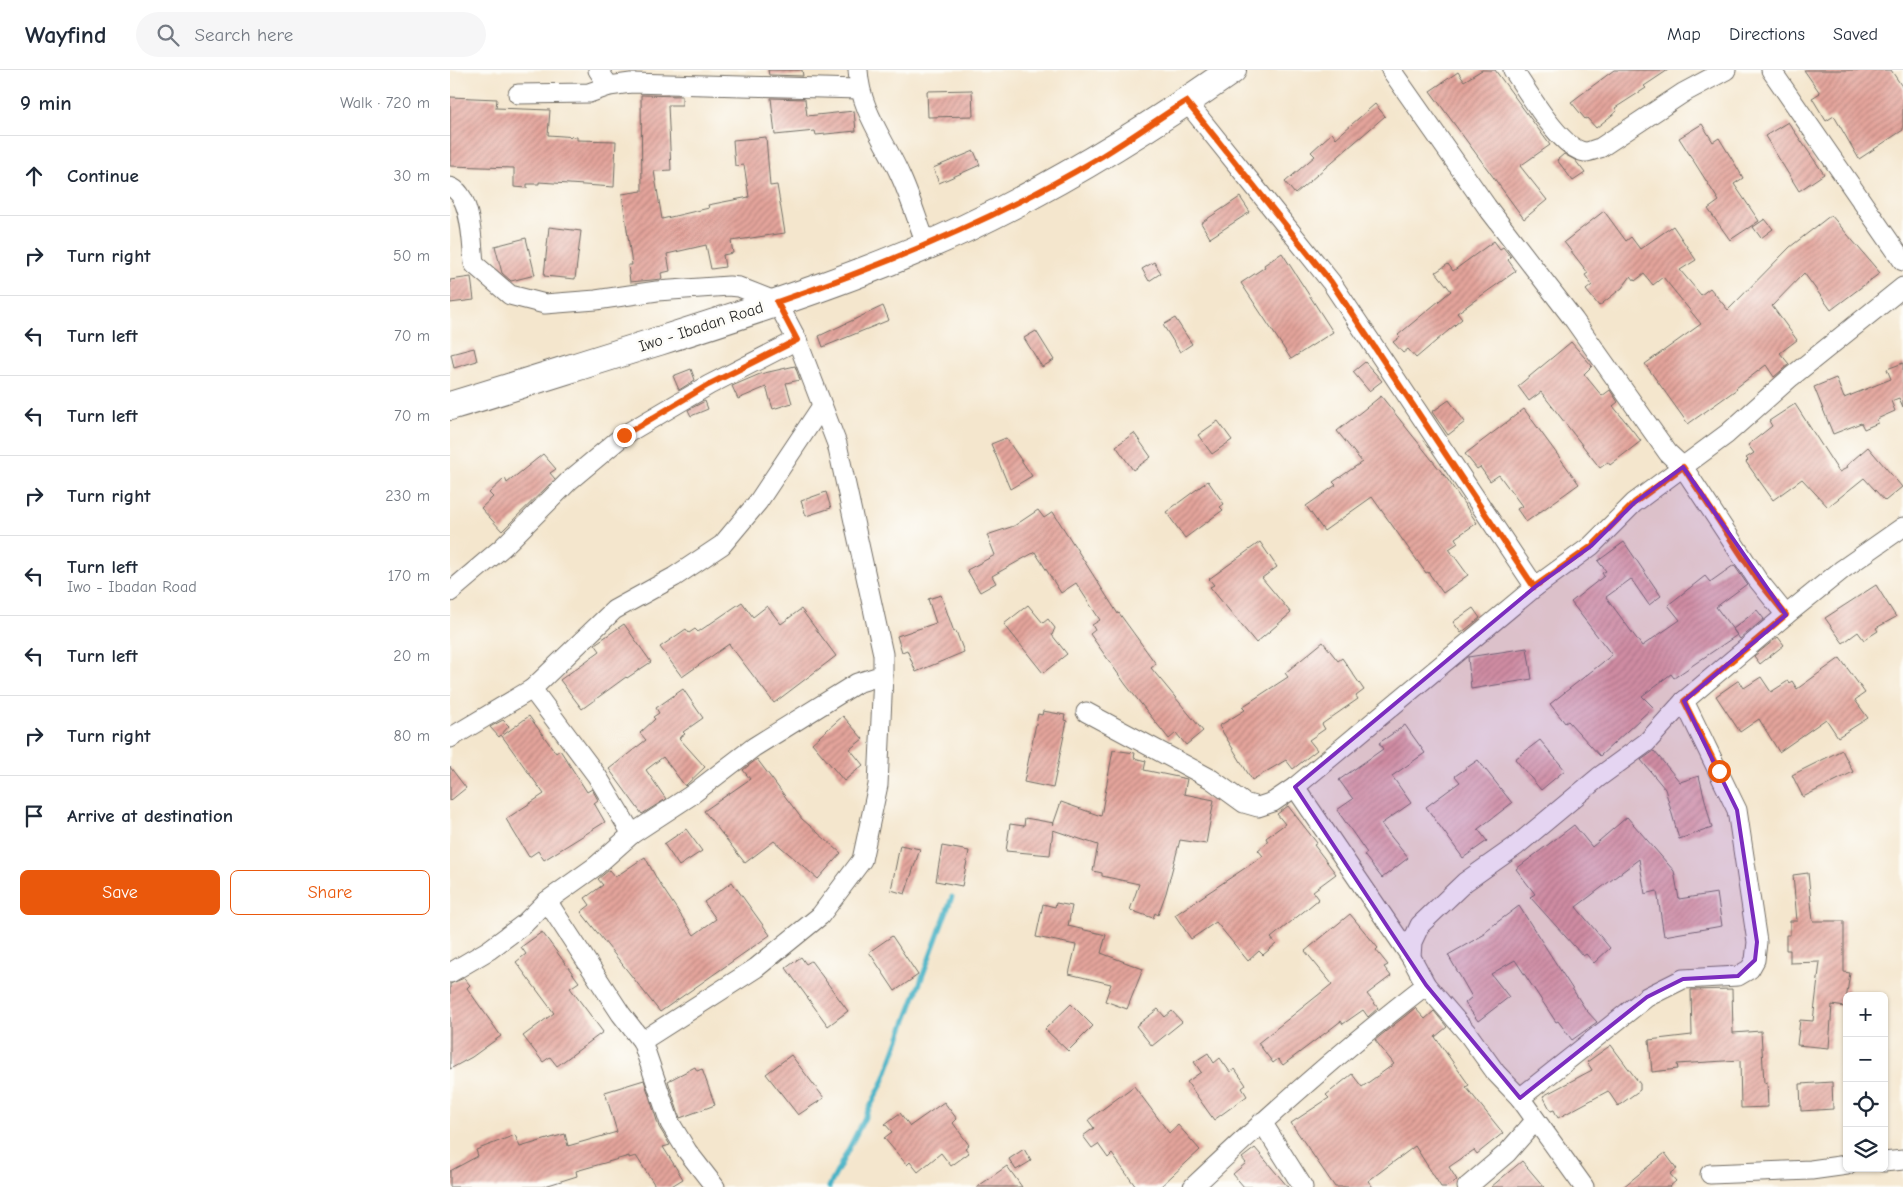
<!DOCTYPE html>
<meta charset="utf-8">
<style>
:root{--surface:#fff;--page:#f6f6f7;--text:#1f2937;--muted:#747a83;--line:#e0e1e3;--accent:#ea580c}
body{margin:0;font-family:"Comic Neue",sans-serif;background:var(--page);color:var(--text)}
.controls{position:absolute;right:15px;bottom:15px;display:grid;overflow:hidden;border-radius:8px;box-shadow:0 1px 4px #0004}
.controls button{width:45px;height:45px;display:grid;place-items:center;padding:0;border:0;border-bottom:1px solid var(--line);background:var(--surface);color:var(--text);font:25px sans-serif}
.stop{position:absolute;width:15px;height:15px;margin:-11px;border:4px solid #ea580c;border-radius:50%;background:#fff}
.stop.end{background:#ea580c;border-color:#fff;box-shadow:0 1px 5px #0008}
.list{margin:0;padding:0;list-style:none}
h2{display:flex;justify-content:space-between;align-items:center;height:65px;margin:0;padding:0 20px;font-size:21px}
h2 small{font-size:16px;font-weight:400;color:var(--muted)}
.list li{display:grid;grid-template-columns:32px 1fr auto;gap:15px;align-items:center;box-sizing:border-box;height:80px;padding:0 20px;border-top:1px solid var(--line)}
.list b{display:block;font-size:19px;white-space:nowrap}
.list p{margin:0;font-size:16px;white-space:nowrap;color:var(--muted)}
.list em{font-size:16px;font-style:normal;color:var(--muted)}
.actions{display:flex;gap:10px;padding:15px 20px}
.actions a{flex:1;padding:11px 0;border:1px solid var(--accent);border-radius:8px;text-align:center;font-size:18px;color:var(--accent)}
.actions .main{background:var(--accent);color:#fff}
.icon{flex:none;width:28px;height:28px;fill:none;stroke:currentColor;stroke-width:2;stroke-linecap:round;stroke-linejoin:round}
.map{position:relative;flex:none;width:1453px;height:1117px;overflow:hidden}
header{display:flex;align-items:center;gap:30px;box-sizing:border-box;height:70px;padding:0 25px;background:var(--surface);border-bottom:1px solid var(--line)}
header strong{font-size:24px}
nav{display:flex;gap:28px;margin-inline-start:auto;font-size:18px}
.search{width:350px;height:45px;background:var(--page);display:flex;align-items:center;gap:12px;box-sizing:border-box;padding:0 18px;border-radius:28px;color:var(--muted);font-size:19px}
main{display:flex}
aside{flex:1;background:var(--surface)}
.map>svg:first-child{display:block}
</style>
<header>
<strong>Wayfind</strong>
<div class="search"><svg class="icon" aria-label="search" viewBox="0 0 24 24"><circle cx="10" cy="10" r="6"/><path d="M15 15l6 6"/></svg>Search here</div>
<nav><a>Map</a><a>Directions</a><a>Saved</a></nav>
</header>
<main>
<aside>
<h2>9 min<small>Walk · 720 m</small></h2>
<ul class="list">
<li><svg class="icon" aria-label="ahead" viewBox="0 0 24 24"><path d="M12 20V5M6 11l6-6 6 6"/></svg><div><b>Continue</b></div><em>30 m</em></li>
<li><svg class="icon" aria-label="right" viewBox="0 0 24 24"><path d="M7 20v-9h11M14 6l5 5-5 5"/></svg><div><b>Turn right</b></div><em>50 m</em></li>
<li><svg class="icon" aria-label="left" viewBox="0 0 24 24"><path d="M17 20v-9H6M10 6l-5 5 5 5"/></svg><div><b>Turn left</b></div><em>70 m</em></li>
<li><svg class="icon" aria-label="left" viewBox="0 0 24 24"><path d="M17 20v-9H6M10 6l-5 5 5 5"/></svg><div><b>Turn left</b></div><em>70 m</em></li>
<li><svg class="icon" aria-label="right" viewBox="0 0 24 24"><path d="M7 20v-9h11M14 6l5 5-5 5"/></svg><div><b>Turn right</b></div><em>230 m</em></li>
<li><svg class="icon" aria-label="left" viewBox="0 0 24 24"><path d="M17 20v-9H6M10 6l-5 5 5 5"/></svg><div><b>Turn left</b><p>Iwo - Ibadan Road</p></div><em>170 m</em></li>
<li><svg class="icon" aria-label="left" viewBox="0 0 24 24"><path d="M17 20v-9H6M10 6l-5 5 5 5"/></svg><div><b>Turn left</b></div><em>20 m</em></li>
<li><svg class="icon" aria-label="right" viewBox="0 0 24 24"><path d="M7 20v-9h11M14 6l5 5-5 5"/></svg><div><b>Turn right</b></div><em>80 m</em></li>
<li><svg class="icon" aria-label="arrive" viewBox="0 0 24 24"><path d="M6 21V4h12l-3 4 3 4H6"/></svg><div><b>Arrive at destination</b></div></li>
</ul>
<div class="actions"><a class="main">Save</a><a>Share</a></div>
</aside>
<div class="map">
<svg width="1453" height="1117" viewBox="0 0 1453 1117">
<defs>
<pattern id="building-hatch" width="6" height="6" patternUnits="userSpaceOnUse" patternTransform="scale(1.25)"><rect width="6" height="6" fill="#e4a49b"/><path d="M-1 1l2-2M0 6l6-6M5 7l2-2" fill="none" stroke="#b9867f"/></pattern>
</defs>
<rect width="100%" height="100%" fill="#fdfcf7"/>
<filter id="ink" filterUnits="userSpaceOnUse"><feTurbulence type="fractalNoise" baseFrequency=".02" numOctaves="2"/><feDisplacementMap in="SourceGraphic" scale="10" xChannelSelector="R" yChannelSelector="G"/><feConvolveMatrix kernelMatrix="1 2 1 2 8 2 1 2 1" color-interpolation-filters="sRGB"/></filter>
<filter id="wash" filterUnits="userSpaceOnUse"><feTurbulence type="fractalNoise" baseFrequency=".0096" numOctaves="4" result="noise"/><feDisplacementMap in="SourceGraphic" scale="20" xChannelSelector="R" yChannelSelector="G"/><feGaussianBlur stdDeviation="1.12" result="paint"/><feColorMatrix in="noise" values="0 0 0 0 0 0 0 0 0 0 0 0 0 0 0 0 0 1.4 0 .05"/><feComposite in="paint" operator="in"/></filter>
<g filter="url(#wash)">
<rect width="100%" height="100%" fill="#f4e6cd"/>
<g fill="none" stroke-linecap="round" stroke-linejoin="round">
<path stroke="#48b3c6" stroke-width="5" d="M379,1117L433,1012L502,827"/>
</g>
<g id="blocks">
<g fill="url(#building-hatch)">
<path d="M318,0H352L353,6L319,5Z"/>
<path d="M1032,0H1045L1100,75L1070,96L1097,130L1074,149L980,21L1008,2L1014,11Z"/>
<path d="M1164,0H1218L1194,16L1196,18L1165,38L1167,41L1146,58L1137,48L1135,49L1121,32Z"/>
<path d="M1354,0H1441L1453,18V60L1409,89L1384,46L1376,51L1362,28L1370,23Z"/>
<path d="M522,20L523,46L478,47L477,21Z"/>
<path d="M191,25L232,26V35H218L221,100L204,101L212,149L259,138L258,135L299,127L294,95L285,96L283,70L316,67L320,116L327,115L335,163L281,171L283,183L273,185L275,197L261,199L256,175L217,184L220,201L211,203L212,209L180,212L178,195H182L172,124L192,121Z"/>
<path d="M0,27L47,29L46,38L100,40L98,65L127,67V70L166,71L164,117L89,112V114H77V118L64,117V98L0,96Z"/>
<path d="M321,28L355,29L357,46L404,41L406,61L366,65L365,61L325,65Z"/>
<path d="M925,34L935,46L845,124L835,112L865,86L861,82L882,63L886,68Z"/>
<path d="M1338,52L1374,104L1349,121L1315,66Z"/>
<path d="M1252,54L1263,72L1269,68L1288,99L1293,108L1284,114L1309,151L1280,170L1258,139L1269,131L1229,68Z"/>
<path d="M524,81L530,95L489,113L483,98Z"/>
<path d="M1114,84L1125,90L1135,103L1123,111L1107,90Z"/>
<path d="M790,127L800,142L760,168L751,153Z"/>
<path d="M1154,141L1176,171L1181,167L1190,179L1223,156L1246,190L1230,200L1251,225L1260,218L1278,240L1340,177L1381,145L1430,203L1381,240L1354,203L1322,236L1347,270L1330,283L1339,294L1324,307L1316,295L1286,318L1287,319L1238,354L1195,294L1251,254L1213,207L1203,215L1194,204L1185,211L1181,206L1172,218L1149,236L1136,220L1142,215L1135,205L1138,203L1114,172Z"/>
<path d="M1315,149L1323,159L1311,168L1303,157Z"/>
<path d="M99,157L131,161L125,209L94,206Z"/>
<path d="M76,168L85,205L61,211L52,203L45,176Z"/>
<path d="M1044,171L1050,179L1053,177L1061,187L1058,190L1066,201L1007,243L1012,249L966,288L958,279L953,283L943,272L950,267L948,265L1001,221L986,202L998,194L1003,201Z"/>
<path d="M832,183L883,262L841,289L791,213L815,197L814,195Z"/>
<path d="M704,192L711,203L699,211L692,199Z"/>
<path d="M21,207L24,230L0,233V210Z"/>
<path d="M433,236L439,250L373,277L369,266Z"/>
<path d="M725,248L742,274L730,282L713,255Z"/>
<path d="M586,261L604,290L592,297L574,268Z"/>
<path d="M1121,272L1142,296L1134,304L1152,326L1160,320L1168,332L1163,336L1191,371L1160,395L1158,392L1150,398L1091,322L1079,331L1068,316Z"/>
<path d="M24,278L27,291L4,298L1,284Z"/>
<path d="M915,292L932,311L919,321L903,302Z"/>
<path d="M1453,293V337L1449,328L1441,331L1445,341L1427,349L1428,353L1414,359L1411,353L1383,364L1364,317L1386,308L1394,328L1441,309L1437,299Z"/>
<path d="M345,296L350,310L336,313L342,333L323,339L316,317L288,329L282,316L310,304Z"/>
<path d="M241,299L245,310L229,320L223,306Z"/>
<path d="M931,326L998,410L1027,453L1005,468L1008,473L999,479L1018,505L993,523L978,502L976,503L922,427L874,461L856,436L886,415L883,412L912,392L887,361Z"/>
<path d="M999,330L1015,352L998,365L982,342Z"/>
<path d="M255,331L258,339L241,346L238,340Z"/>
<path d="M1345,334L1389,402L1397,398L1396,396L1418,377L1452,417L1435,431L1414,408L1378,437L1352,409L1323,430L1296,392L1298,390L1296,388L1304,383L1298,375L1322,356L1319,351Z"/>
<path d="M1074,339L1129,414L1076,452L1067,439L1072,436L1049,405L1040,411L1030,397L1027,399L1015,384Z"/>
<path d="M768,351L782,370L762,384L748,365Z"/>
<path d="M684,363L701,387L683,400L666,376Z"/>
<path d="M556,368L582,406L560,419L541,374Z"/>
<path d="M93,384L106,399L100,403L105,409L52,461L31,438L43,427L39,423L55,408L57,413Z"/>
<path d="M758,411L774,434L770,437L773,440L735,468L716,442Z"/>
<path d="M376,422L381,438L356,446L351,431Z"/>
<path d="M588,440L594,448L603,442L668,544L669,543L706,594L701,598L753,661L736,675L726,663L719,669L676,615L640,564L645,560L642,555L650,550L626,513L611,523L585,482L542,506L546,513L530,522L517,500L545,485L537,465L564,456Z"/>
<path d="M810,472L827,497L812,508L841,543L806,573L760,517L764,515L759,509Z"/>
<path d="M1174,472L1211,526L1199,535L1181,509L1156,527L1192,576L1230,550L1218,535L1255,506L1260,512L1284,495L1297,514L1266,537L1287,565L1224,608L1221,604L1192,626L1203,637L1150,686L1118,651L1115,653L1100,634L1162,585L1121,532L1154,506L1152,503L1156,501L1148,491Z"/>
<path d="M1426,515L1446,547L1426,558L1428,561L1414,570L1408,562L1393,573L1375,548Z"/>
<path d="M491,525L504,562L506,561L514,582L466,602L457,580L452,582L447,566L486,553L478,529Z"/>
<path d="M292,532L303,547L317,536L331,554L351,539L386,586L324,633L279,574L232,607L210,577L236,559L239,563L245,559L248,562Z"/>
<path d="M578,535L593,553L598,549L605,558L602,565L617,584L593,603L554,554Z"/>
<path d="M1023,538L1030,548L1011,563L1003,552Z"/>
<path d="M1307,540L1314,549L1290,569L1283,559Z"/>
<path d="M174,554L201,592L177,608L176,607L132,639L110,610L150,581L145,574Z"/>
<path d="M1328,567L1334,575L1310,594L1304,586Z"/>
<path d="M873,572L888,591L892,588L914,620L906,626L908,629L872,654L875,659L859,670L867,680L843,699L836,690L802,710L769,656L795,640L792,637L838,607L835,603Z"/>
<path d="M1077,578L1082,609L1021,619L1018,587Z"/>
<path d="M1390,588L1415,623L1405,630L1418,648L1388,667L1376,649L1329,682L1309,649L1290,662L1266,626L1289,610L1294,618L1311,607L1321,622L1338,611L1339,613L1342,611L1347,619Z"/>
<path d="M233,619L253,648L233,662L235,664L229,668L255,697L235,716L213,687L196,700L216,729L192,744L159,699L196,670L190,663L205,649L203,647L209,643L206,638Z"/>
<path d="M593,641L615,645L614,650L617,651L603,718L574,712L588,644L592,645Z"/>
<path d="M79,646L106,683L110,680L137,722L142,719L148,730L144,733L155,752L94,790L88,781L79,787L56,749L94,724L52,666Z"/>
<path d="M393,646L413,669L400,679L413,695L394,711L362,673Z"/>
<path d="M53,650L59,656L49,667L40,657Z"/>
<path d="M955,655L975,683L942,706L961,733L931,754L958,788L932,808L914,785L917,783L887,740L903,729L889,710L933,679L929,673Z"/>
<path d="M1090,670L1115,700L1091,720L1065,689Z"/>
<path d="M663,680L685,683L684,688L696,691L694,700L737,709L734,724L764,730L756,774L730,770L716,823L708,845L705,843L703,848L680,840L689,814L652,806V803L643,801L648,775L603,760L600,785L556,781L560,754L574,756L575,748L604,753L603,755L611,732L651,746Z"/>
<path d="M1392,680L1403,702L1353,727L1342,705Z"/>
<path d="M1204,681L1230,712L1249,706L1262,758L1229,769L1215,719L1191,690Z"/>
<path d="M307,689L352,749L391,783L368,809L324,771L295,793L254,741L300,709L293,700Z"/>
<path d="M1028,690L1062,733L1028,759L1037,771L1013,788L976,737L1010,712L1005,706Z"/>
<path d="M0,697L16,718L0,731Z"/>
<path d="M838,736L867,773L864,775L886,804L863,821L869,829L821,868L826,874L813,885L809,881L798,891L766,852L741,869L725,845L813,786L808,780L818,772L816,768L835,754L827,744Z"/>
<path d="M1177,747L1224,801L1229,829L1267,823L1272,856L1214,866L1207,821L1195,824L1189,789L1126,837L1160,878L1144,893L1136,884L1133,886L1080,827L1085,824L1066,799L1124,755L1142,777Z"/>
<path d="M236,759L252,781L229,796L214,774Z"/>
<path d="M450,775L470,779L455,824L441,820Z"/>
<path d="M492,776L519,781L512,816L486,811Z"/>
<path d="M195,787L208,811L244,865L266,849L254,832L282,812L320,865L210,942L131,842L140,835L135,828L153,815L148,809L159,800L165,807Z"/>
<path d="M1358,803L1363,851H1394V902L1400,903L1395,937L1382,935L1379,978L1347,975L1350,950L1363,951L1370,892L1340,893V880H1336V865H1340V851H1347L1343,805Z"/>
<path d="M606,833L622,836L618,856L656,865L651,883L693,899L677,939L655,931L661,914L619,904L626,875L586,867L593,834L605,837Z"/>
<path d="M1069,836L1136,940L1147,952L1122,970L1108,951L1106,952L1065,890L1041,904L1059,927L1028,951L1015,933L1022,927L998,885L1035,864L1034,862Z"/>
<path d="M900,844L928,878L926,880L938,895L934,897L941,906L917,924L928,938L918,947L913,940L893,954L891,951L833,995L828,989L823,993L808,973L882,914L855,881Z"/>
<path d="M92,862L129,912L120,918L153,962L107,996L100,987L93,992L73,966L104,943L66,892L76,884L71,877Z"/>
<path d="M442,866L468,905L445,921L419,882Z"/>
<path d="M351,887L356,894L361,891L398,941L378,956L336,898Z"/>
<path d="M14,908L20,915L17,918L51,966L22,987L0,999V914Z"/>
<path d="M1282,919L1283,963L1311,961L1314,1013L1317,1012L1318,1037L1291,1038L1290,990L1227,994L1228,999L1202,1002L1199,970L1242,965L1241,920Z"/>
<path d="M621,934L643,956L618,981L595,959Z"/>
<path d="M965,938L975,949L984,941L997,957L985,967L1019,1015L1016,1017L1053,1063L1027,1084L1024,1080L999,1097L1007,1110L996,1117H991L965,1076L918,1111L923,1117H885L841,1053L879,1028L876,1025L902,1004L912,1017L944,994L925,970Z"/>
<path d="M708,939L715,947L722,941L732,952L702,976L686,956Z"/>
<path d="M1161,975L1190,1014V1020L1168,1036L1158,1021L1108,1048L1104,1040L1101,1041L1093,1026L1142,1000L1137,992Z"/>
<path d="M758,983L764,993L770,988L780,1002L785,999L796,1015L792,1018L797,1026L764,1050L737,1012L751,1002L744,992Z"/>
<path d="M341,985L374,1028L348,1045L316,1004Z"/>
<path d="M245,997L247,1001L252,999L265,1035L230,1048L218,1011Z"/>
<path d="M194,1010L209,1057L220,1075L213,1077L233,1109L220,1117H206L186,1086L179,1088V1086L126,1101L127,1106L92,1117H0V1101L28,1086L26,1080L65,1065L70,1077L115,1064L118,1076L167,1062L155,1022Z"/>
<path d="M1382,1012L1383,1039L1351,1041L1350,1014Z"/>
<path d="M684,1016L719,1063L728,1055L750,1080L710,1117H686L662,1084L658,1088L648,1074L642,1078L633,1066L644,1058L638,1050Z"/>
<path d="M494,1032L507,1049L503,1053L519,1075L515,1078L519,1083L501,1096L491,1083L468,1102L460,1092L457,1095L434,1068L442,1062L435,1054L450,1043L460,1056Z"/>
<path d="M805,1078L838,1117H794L783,1104L796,1093L792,1088Z"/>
<path d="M574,1079L581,1091L566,1100L559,1089Z"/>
<path d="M1215,1083L1227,1099L1220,1104L1226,1111L1219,1117H1173Z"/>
<path d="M1072,1091L1094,1117H1041Z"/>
<path d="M557,1096L572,1117H527Z"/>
</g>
</g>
</g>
<g filter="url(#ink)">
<use href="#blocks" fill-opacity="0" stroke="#716c64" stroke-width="1"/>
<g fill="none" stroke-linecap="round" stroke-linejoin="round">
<defs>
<g id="minor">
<path d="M148,0L159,16"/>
<path d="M408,0C410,41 435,70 451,107C461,129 468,153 477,176"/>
<path d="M941,0L1037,137L1124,250L1218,383L1233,397L1307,509L1336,545"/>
<path d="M1063,0C1077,20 1110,79 1135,82C1139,82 1145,79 1150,78L1233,23L1276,0"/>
<path d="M1321,0L1453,191"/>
<path d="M68,24L139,23L159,16L181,13L409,19"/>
<path d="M736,31L881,212L1085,517"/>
<path d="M0,117C22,124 22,174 24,194L60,225L95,234L146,230L207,221L279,216L289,217L327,232L347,270L387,374L433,584V605L407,613L304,677L240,726L182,764L146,796L97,831L74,854L39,880L0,903"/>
<path d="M0,522L53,477L119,411L174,365L259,315L347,270"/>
<path d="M82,619L147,706L182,764"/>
<path d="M636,642L761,709L794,733L808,737L823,732L845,717L1085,517L1141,476L1184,433L1277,364L1341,307L1453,217"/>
<path d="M0,668L82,619L164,540L224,507L272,475L308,432L372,336"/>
<path d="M845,717L961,887"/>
<path d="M97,831L171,944L192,971L220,1053L237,1081L265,1117"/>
<path d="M192,971L306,898L370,846L412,790L428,715L433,605"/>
<path d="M1070,1028L1197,927L1233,909L1288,906L1300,899L1305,890L1307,872L1287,740L1234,631"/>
<path d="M812,1052L853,1117"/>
<path d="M1434,1092L1453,1090"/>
<path d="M1260,1104L1361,1100L1397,1095"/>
<path d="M743,1117C818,1046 894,978 976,915"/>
<path d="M1017,1117L1057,1083L1085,1051"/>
<path d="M1134,1117L1070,1028L1046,1003L1018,964L976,915L961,887L962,872L970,855L1015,812L1066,776L1149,707L1197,672L1234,631L1336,545L1393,499L1453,457"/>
</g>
<path id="primary" d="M0,336C70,315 140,292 209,271C313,238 418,204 516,158C609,114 698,59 782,0"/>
</defs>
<use href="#minor" stroke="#716c64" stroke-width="21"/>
<use href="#primary" stroke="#716c64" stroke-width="30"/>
<use href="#minor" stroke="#fff" stroke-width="19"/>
<use href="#primary" stroke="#fff" stroke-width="28"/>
</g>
</g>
<g fill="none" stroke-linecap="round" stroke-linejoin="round" filter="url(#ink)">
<path stroke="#ea580c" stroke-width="6" d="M174,365L258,315L347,270L327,232C438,194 546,149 647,89C677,71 706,50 736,31L881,212L1084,517L1142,476L1184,433L1233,397L1307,509L1336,545L1234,631L1269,701"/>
</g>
<path fill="#7b2cbf" fill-opacity="0.2" stroke="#7b2cbf" stroke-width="4" stroke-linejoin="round" d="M1233,397L1336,545L1234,631L1287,740L1307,872L1305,890L1288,906L1233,909L1197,927L1070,1028L976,915L845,717L1085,517L1141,476L1184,433Z"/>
<g text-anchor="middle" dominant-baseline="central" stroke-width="5" stroke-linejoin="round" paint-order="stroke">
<g font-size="16" fill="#2b2b2b" stroke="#fdfcf7">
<text transform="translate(251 257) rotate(-18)">Iwo - Ibadan Road</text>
</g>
</g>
</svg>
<div class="controls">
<button>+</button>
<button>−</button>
<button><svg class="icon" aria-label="locate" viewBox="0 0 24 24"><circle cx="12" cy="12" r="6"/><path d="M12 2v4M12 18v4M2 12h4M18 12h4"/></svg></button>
<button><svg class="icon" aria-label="layers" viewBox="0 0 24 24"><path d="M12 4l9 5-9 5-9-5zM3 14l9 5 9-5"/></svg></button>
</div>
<div class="stop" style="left:1269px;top:701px"></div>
<div class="stop end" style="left:174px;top:365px"></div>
</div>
</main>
